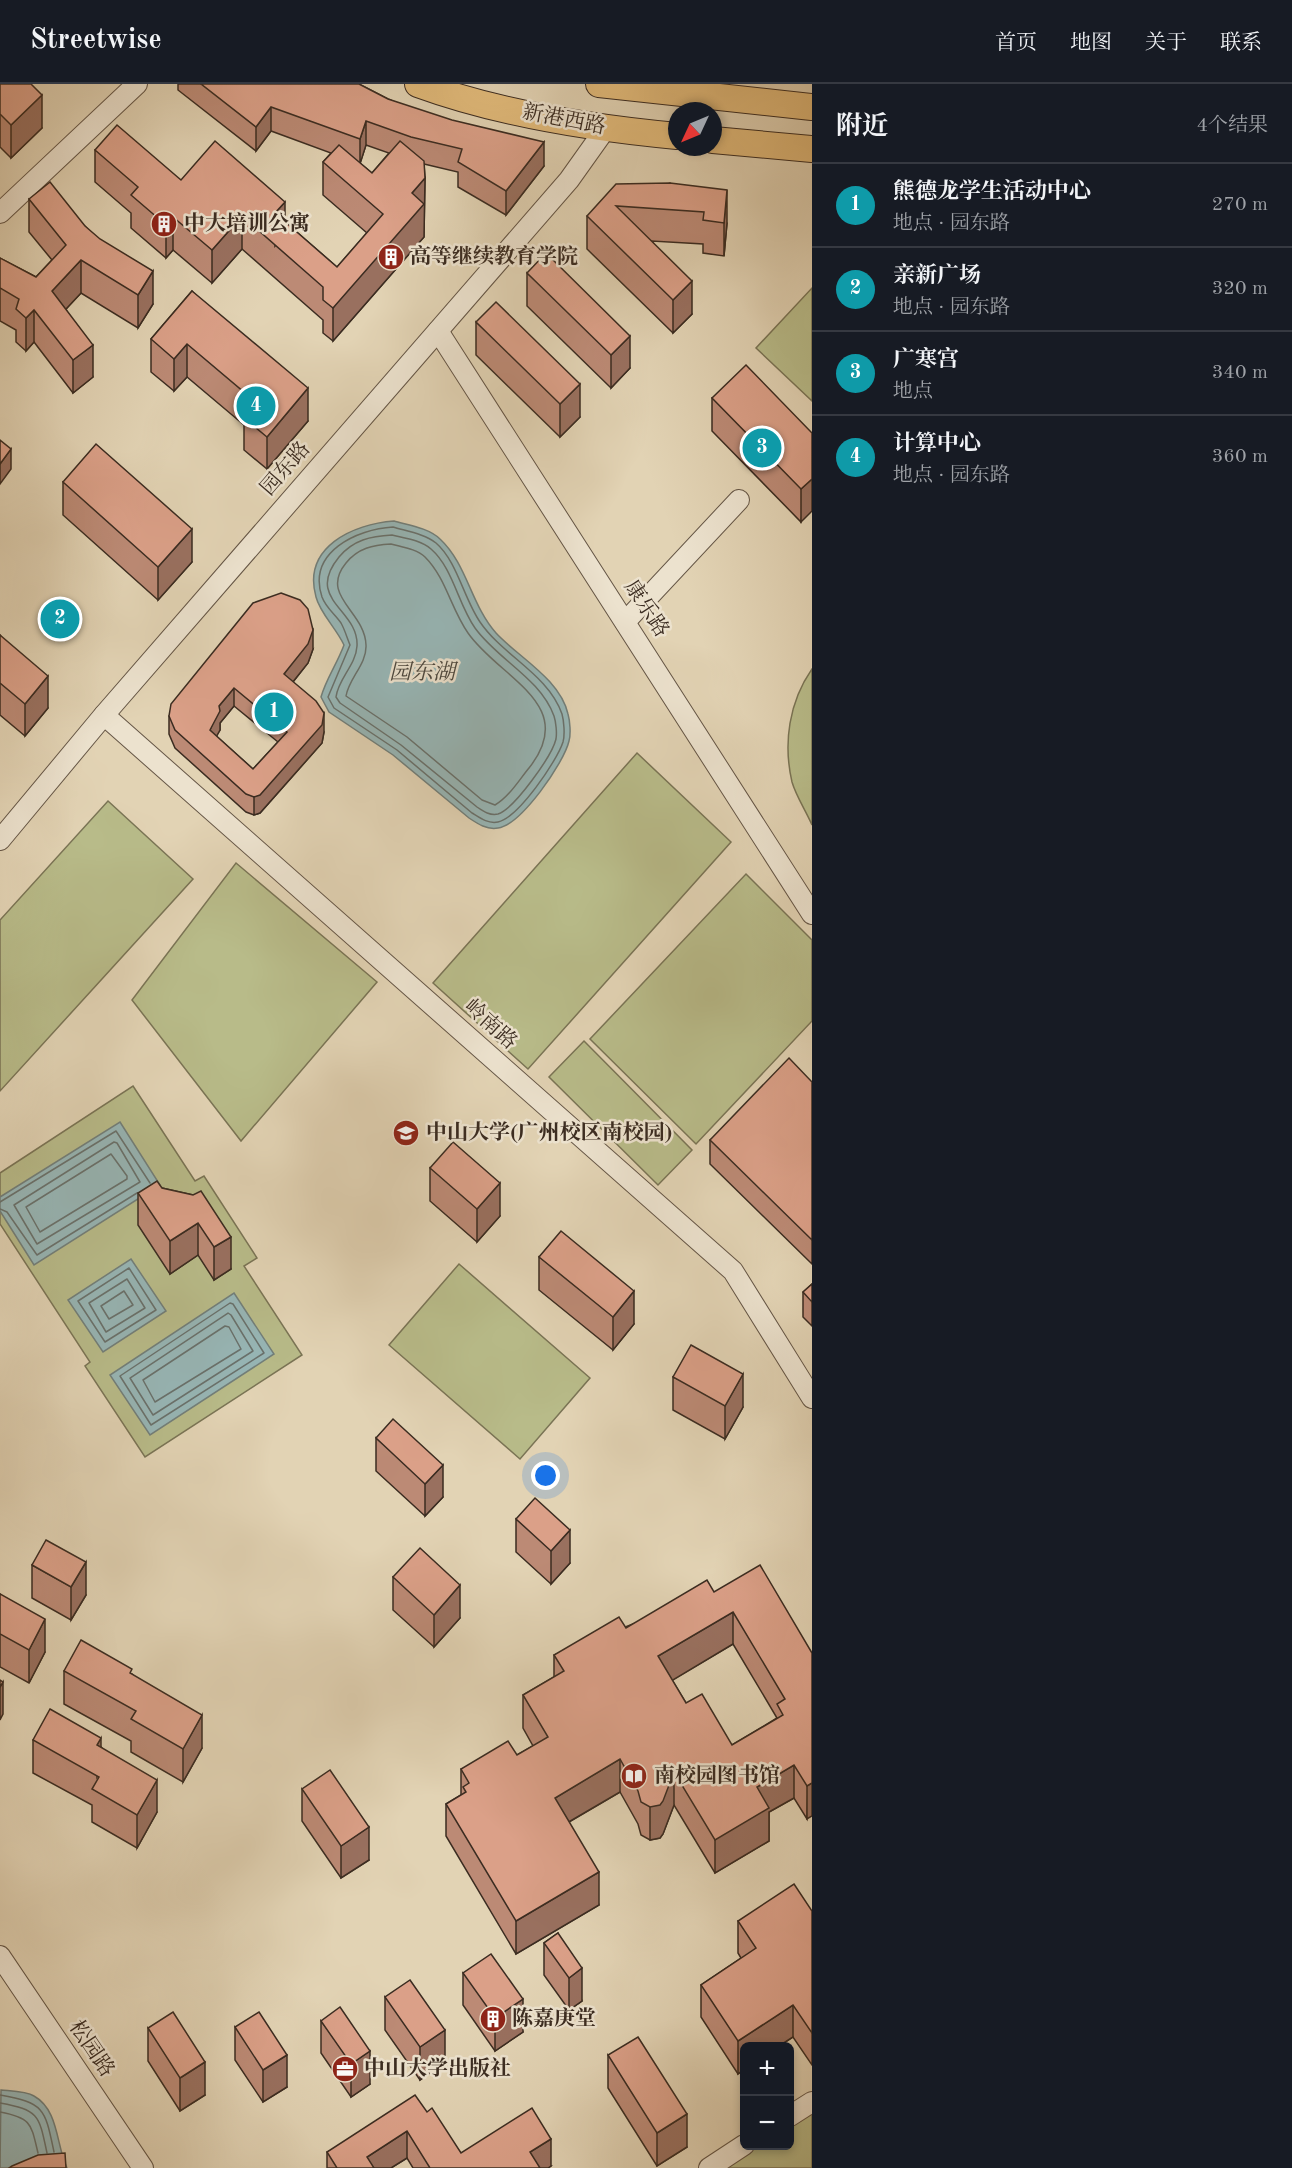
<!DOCTYPE html>
<html lang="zh">
<meta charset="utf-8">
<style>
:root{--surface:#171b24;--page:#20242c;--text:#f1f3f6;--muted:#9ea1a6;--line:#363941;--accent:#2563eb}
body{margin:0;font-family:"Old Standard TT","Noto Serif SC",serif;background:var(--page);color:var(--text)}
.controls{position:absolute;right:18px;bottom:18px;display:grid;overflow:hidden;border-radius:9px;box-shadow:0 3px 9px #0003}
.controls button{width:54px;height:54px;display:grid;place-items:center;padding:0;border:0;border-bottom:2px solid var(--line);background:var(--surface);color:var(--text);font:30px sans-serif}
.compass{position:absolute;left:668px;top:18px;width:54px;height:54px;border-radius:50%;background:var(--surface);box-shadow:0 3px 9px #0003;rotate:226deg}
.you{position:absolute;left:546px;top:1392px;width:21px;height:21px;margin:-15px;border:4px solid #fff;border-radius:50%;background:#1a73e8;box-shadow:0 0 0 9px #1a73e833}
.badge{display:grid;place-items:center;width:39px;height:39px;border-radius:50%;background:var(--accent);color:#fff;font-size:20px;font-weight:700}
.pin{position:absolute;translate:-50% -50%;border:3px solid #fff;box-shadow:0 2px 6px #0006}
.list{margin:0;padding:0;list-style:none}
h2{display:flex;justify-content:space-between;align-items:center;height:78px;margin:0;padding:0 24px;font-size:26px}
h2 small{font-size:20px;font-weight:400;color:var(--muted)}
.list li{display:grid;grid-template-columns:39px 1fr auto;gap:18px;align-items:center;box-sizing:border-box;height:84px;padding:0 24px;border-top:2px solid var(--line)}
.list b{display:block;font-size:22px;white-space:nowrap}
.list p{margin:0;font-size:20px;white-space:nowrap;color:var(--muted)}
.list em{font-size:20px;font-style:normal;color:var(--muted)}
.map{position:relative;flex:none;width:812px;height:2084px;overflow:hidden}
header{display:flex;align-items:center;gap:36px;box-sizing:border-box;height:84px;padding:0 30px;background:var(--surface);border-bottom:2px solid var(--line)}
header strong{font-size:28px}
nav{display:flex;gap:33px;margin-inline-start:auto;font-size:21px}
main{display:flex}
aside{flex:1;background:var(--surface)}
.map>svg:first-child{display:block}
</style>
<header>
<strong>Streetwise</strong>
<nav><a>首页</a><a>地图</a><a>关于</a><a>联系</a></nav>
</header>
<main>
<div class="map">
<svg width="812" height="2084" viewBox="0 0 812 2084">
<rect width="100%" height="100%" fill="#e2d3b4"/>
<filter id="stains"><feTurbulence type="fractalNoise" baseFrequency=".00333" numOctaves="4"/><feColorMatrix values="0 0 0 0 .2 0 0 0 0 .09 0 0 0 0 .02 0 0 0 .5 -.17"/></filter>
<radialGradient id="worn" r=".72"><stop offset=".6" stop-color="#630" stop-opacity="0"/><stop offset="1" stop-color="#630" stop-opacity=".3"/></radialGradient>
<g fill="#b8bb89" stroke="#7a7455" stroke-width="1.5">
<path d="M812,204V317L756,264Z"/>
<path d="M812,585V741C806,727 796,712 792,698C783,659 789,618 812,585Z"/>
<path d="M637,669L731,758L528,985L433,899Z"/>
<path d="M108,717L193,795L0,1007V836Z"/>
<path d="M236,779L377,898L241,1057L132,916Z"/>
<path d="M746,790L812,856V937L696,1060L590,955Z"/>
<path d="M584,957L692,1066L658,1101L549,993Z"/>
<path d="M133,1002L195,1097L204,1092L257,1174L244,1182L302,1271L145,1373L85,1282L90,1278L0,1140V1089Z"/>
<path d="M459,1180L590,1294L520,1375L389,1261Z"/>
<path d="M812,2026V2084H722L757,2062H790V2040Z"/>
</g>
<g fill="#97b6b6" stroke="#727f7a" stroke-width="1.5">
<path d="M394,437C408,441 429,444 440,455C467,480 471,521 496,549C518,573 560,595 568,630C570,637 571,650 569,657C564,679 521,741 498,744C487,746 478,740 469,734L393,671L329,628L321,613C326,595 337,580 344,561C336,544 320,529 316,513C302,463 353,440 394,437Z"/>
<path d="M120,1038L160,1101L34,1181L0,1127V1113Z"/>
<path d="M131,1175L166,1227L103,1268L68,1216Z"/>
<path d="M234,1209L274,1270L150,1351L110,1291Z"/>
<path d="M1,2006C10,2007 26,2007 34,2012C59,2026 56,2061 67,2084H0Z"/>
</g>
<g fill="none" stroke-linecap="round" stroke-linejoin="round">
<g stroke="#69716c" stroke-width="1.5">
<path d="M393,443C406,447 425,450 436,459C457,477 464,515 480,538C503,572 548,590 562,630C564,637 565,651 563,658C557,677 518,734 498,738C488,740 480,734 472,729L397,666L334,624L328,613L350,561C347,554 345,546 341,539C335,530 326,524 322,513C307,468 357,445 393,443Z"/>
<path d="M392,451C404,454 421,456 431,465C453,484 458,520 475,544C498,576 540,594 554,632C556,638 557,649 556,655C552,672 514,725 498,730C490,732 483,727 477,723L401,661L340,619L336,613C338,595 356,581 357,562C359,525 304,516 339,473C353,456 371,452 392,451Z"/>
<path d="M391,460C402,463 417,465 425,473C446,494 451,525 468,549C499,594 580,620 529,684C519,696 509,713 495,721L482,716L407,653L346,612C349,594 367,580 366,561C365,527 319,512 346,479C358,464 373,461 391,460Z"/>
<path d="M114,1058L117,1059L140,1098L37,1160L14,1121Z"/>
<path d="M111,1070L127,1092V1095L40,1148L26,1123Z"/>
<path d="M0,1118L116,1047L150,1099"/>
<path d="M0,1125L7,1128L37,1171L137,1109"/>
<path d="M129,1184L156,1226L105,1258L78,1217Z"/>
<path d="M127,1195L145,1224L106,1248L89,1219Z"/>
<path d="M124,1207L133,1221L109,1235L101,1222Z"/>
<path d="M230,1219L233,1220L264,1269L151,1341L120,1292Z"/>
<path d="M228,1229L231,1231L253,1267L153,1331L130,1294Z"/>
<path d="M225,1242L229,1243L241,1265L155,1318L143,1296Z"/>
<path d="M0,2011C45,2019 45,2025 54,2068"/>
<path d="M0,2019C39,2026 39,2031 47,2069"/>
<path d="M0,2028C32,2034 31,2040 38,2069"/>
</g>
<defs>
<g id="minor">
<path d="M0,129L137,0"/>
<path d="M438,247L812,830"/>
<path d="M625,538L739,416"/>
<path d="M104,631L733,1187L812,1314"/>
<path d="M0,756L104,631L569,96L606,44"/>
<path d="M0,1872L143,2084"/>
<path d="M790,2032L812,2018"/>
<path d="M709,2084L744,2061"/>
</g>
<g id="major">
<path d="M418,0C500,30 590,44 677,52"/>
<path d="M599,0L812,23"/>
<path d="M713,56L812,65"/>
</g>
</defs>
<use href="#minor" stroke="#655646" stroke-width="22"/>
<use href="#major" stroke="#3b2c21" stroke-width="28"/>
<use href="#minor" stroke="#ece2ce" stroke-width="20"/>
<use href="#major" stroke="#e1ba7a" stroke-width="26"/>
</g>
<g fill="#bc8a75" stroke="#3b2c21" stroke-width="1.5" fill-rule="evenodd">
<path d="M0,0L42,44L11,74L0,63Z"/>
<path d="M178,0H359L388,15L544,82L506,131L458,103V88L424,80L425,94L424,153L333,257L323,249V236L242,165L212,199L173,166L166,174L131,144V129L95,98V66L181,96L285,138L337,183L367,149L323,111V78L331,69L271,47L256,67L178,6ZM366,61L389,69L372,89L360,79Z"/>
<path d="M670,99L727,139L724,172L703,169V160L652,157L692,230L673,249L587,165V132Z"/>
<path d="M29,115L85,142L153,220L138,244L81,209L66,225L93,293L73,309L34,258L26,267L16,258V246L0,237V174L36,193L52,176L29,148Z"/>
<path d="M527,189L630,284L611,304L527,222Z"/>
<path d="M192,207L308,337L267,385L244,366V341L187,293L174,307L151,288V255Z"/>
<path d="M476,238L580,333L560,353L476,271Z"/>
<path d="M712,314L812,349L801,438L712,347Z"/>
<path d="M63,398L192,478L158,516L63,431Z"/>
<path d="M0,551L48,624L25,652L0,631Z"/>
<path d="M313,565L308,579L293,598L324,648L322,659L260,729L254,731L246,728L175,664L169,650V632ZM234,622L278,658L253,685L216,652L220,646V639Z"/>
<path d="M812,998V1180L710,1080V1056Z"/>
<path d="M430,1084L500,1132L477,1158L430,1117Z"/>
<path d="M162,1104L193,1111L231,1185L214,1196L198,1171L170,1190L138,1141V1109Z"/>
<path d="M539,1173L634,1240L613,1266L539,1206Z"/>
<path d="M812,1200V1242L803,1233V1208Z"/>
<path d="M673,1293L743,1323L725,1355L673,1326Z"/>
<path d="M376,1354L443,1413L425,1432L376,1387Z"/>
<path d="M516,1435L570,1479L551,1500L516,1468Z"/>
<path d="M32,1481L86,1511L71,1536L32,1514Z"/>
<path d="M393,1493L460,1534L434,1563L393,1526Z"/>
<path d="M714,1508L812,1569L807,1735L794,1714L769,1728V1757L715,1789L674,1721L663,1750L660,1754L650,1756L641,1751L638,1740L620,1708L569,1738L599,1821L516,1870L446,1752V1720L461,1711V1685L517,1671L533,1662L523,1644V1611L554,1593V1571ZM733,1560L777,1634L732,1661L686,1619L672,1596Z"/>
<path d="M0,1510L45,1568L29,1599L0,1583Z"/>
<path d="M64,1587L132,1590L202,1664L183,1698L131,1668V1657L64,1620Z"/>
<path d="M33,1656L101,1663L157,1728L137,1764L92,1738V1721L33,1689Z"/>
<path d="M302,1705L369,1776L341,1794L302,1737Z"/>
<path d="M812,1827V1981L793,1953L738,1990L701,1933V1901L741,1874L738,1869V1837Z"/>
<path d="M558,1849L582,1917L569,1926L544,1891V1859Z"/>
<path d="M463,1889L523,1948L495,1967L463,1921Z"/>
<path d="M385,1913L445,1978L420,1996L385,1946Z"/>
<path d="M321,1937L370,2000L351,2013L321,1969Z"/>
<path d="M235,1943L287,2003L263,2018L235,1976Z"/>
<path d="M148,1944L205,2011L180,2027L148,1977Z"/>
<path d="M608,1971L687,2063L657,2082L608,2004Z"/>
<path d="M427,2028L461,2069L551,2082L548,2084H413L407,2074L391,2084H327V2068Z"/>
</g>
<g fill="#99705f" stroke="#3b2c21" stroke-width="1.5">
<path d="M42,11V44L11,74V41Z"/>
<path d="M271,23V47L256,67V43Z"/>
<path d="M366,37V61L360,80V55Z"/>
<path d="M544,58V82L506,131V107Z"/>
<path d="M425,94L424,153L333,257V224L412,109Z"/>
<path d="M727,106V139L724,172V139Z"/>
<path d="M285,118V151L275,162V129Z"/>
<path d="M242,132V165L212,199V166Z"/>
<path d="M173,133V166L166,174V141Z"/>
<path d="M81,176V209L52,240V207Z"/>
<path d="M153,187V220L138,244V211Z"/>
<path d="M692,197V230L673,249V216Z"/>
<path d="M34,226V258L26,267V234Z"/>
<path d="M630,252V284L611,304V271Z"/>
<path d="M187,260V293L174,307V275Z"/>
<path d="M93,261V293L73,309V276Z"/>
<path d="M580,300V333L560,353V320Z"/>
<path d="M308,304V337L267,385V353Z"/>
<path d="M11,365V385L0,400V380Z"/>
<path d="M812,395V427L801,438V405Z"/>
<path d="M192,445V478L158,516V483Z"/>
<path d="M313,546V565L308,579L284,609V590Z"/>
<path d="M48,592V624L25,652V620Z"/>
<path d="M234,604V622L220,639V646L210,664V646L219,622Z"/>
<path d="M324,629V648L322,659L260,729L254,731V713Z"/>
<path d="M500,1099V1132L477,1158V1125Z"/>
<path d="M198,1139V1171L170,1190V1157Z"/>
<path d="M231,1153V1185L214,1196V1163Z"/>
<path d="M634,1207V1240L613,1266V1233Z"/>
<path d="M743,1290V1323L725,1355V1322Z"/>
<path d="M443,1381V1413L425,1432V1400Z"/>
<path d="M570,1446V1479L551,1500V1467Z"/>
<path d="M86,1478V1511L71,1536V1503Z"/>
<path d="M460,1501V1534L434,1563V1531Z"/>
<path d="M733,1528V1560L658,1605V1572Z"/>
<path d="M45,1535V1568L29,1599V1566Z"/>
<path d="M3,1598V1630L0,1636V1603Z"/>
<path d="M202,1631V1664L183,1698V1665Z"/>
<path d="M101,1654V1687L97,1693V1661Z"/>
<path d="M620,1675V1708L555,1746V1714Z"/>
<path d="M794,1681V1714L769,1728V1757L715,1789V1756L757,1703Z"/>
<path d="M674,1688V1721L663,1750L660,1754L650,1756V1723Z"/>
<path d="M157,1696V1728L137,1764V1731Z"/>
<path d="M812,1699V1732L807,1735V1702Z"/>
<path d="M369,1743V1776L341,1794V1762Z"/>
<path d="M599,1788V1821L516,1870V1837Z"/>
<path d="M582,1884V1917L569,1926V1894Z"/>
<path d="M523,1915V1948L495,1967V1934Z"/>
<path d="M793,1921V1953L779,1962H744V1985L738,1990V1957Z"/>
<path d="M445,1946V1978L420,1996V1963Z"/>
<path d="M370,1967V2000L351,2013V1980Z"/>
<path d="M287,1971V2003L263,2018V1986Z"/>
<path d="M205,1978V2011L180,2027V1994Z"/>
<path d="M687,2030V2063L657,2082V2049Z"/>
<path d="M407,2047V2074L391,2084H367V2073Z"/>
<path d="M551,2055V2082L548,2084H530V2068Z"/>
</g>
<g fill="#dba088" stroke="#3b2c21" stroke-width="1.5" fill-rule="evenodd">
<path d="M0,0H31L42,11L11,41L0,30Z"/>
<path d="M201,0H359L388,15L452,36L544,58L506,107L458,78L462,65L411,53L366,37L360,55L271,23L256,43Z"/>
<path d="M117,41L181,96L215,57L285,118L275,129L337,183L383,130L323,78L339,61L372,89L400,57L424,77L425,94L412,109L424,120L333,224L323,216V203L242,132L212,166L173,133L166,141L131,111L138,103L95,66Z"/>
<path d="M50,98L85,142L100,155L153,187L138,211L81,176L52,207L93,261L73,276L34,226L26,234L16,225L19,215L0,204V174L36,193L66,161L29,115Z"/>
<path d="M670,99L727,106L724,139L703,136L704,128L616,122L692,197L673,216L587,132L616,100Z"/>
<path d="M546,169L630,252L611,271L527,189Z"/>
<path d="M192,207L308,304L267,353L244,334L257,319L187,260L174,275L151,255Z"/>
<path d="M496,218L580,300L560,320L476,238Z"/>
<path d="M746,281L812,349V395L801,405L712,314Z"/>
<path d="M0,356L11,365L0,380Z"/>
<path d="M96,360L192,445L158,483L63,398Z"/>
<path d="M281,509L300,516L308,525L313,546L308,560L284,590L316,617L324,629L322,641L260,711L254,713L246,710L175,646L169,632L171,620L253,519ZM234,604L287,648L253,685L210,646L220,627L219,622Z"/>
<path d="M0,551L48,592L25,620L0,599Z"/>
<path d="M789,974L812,998V1156L710,1056Z"/>
<path d="M453,1058L500,1099L477,1125L430,1084Z"/>
<path d="M157,1097L162,1104L193,1111L201,1107L231,1153L214,1163L198,1139L170,1157L138,1109Z"/>
<path d="M561,1147L634,1207L613,1233L539,1173Z"/>
<path d="M812,1200V1218L803,1208Z"/>
<path d="M691,1261L743,1290L725,1322L673,1293Z"/>
<path d="M393,1335L443,1381L425,1400L376,1354Z"/>
<path d="M535,1414L570,1446L551,1467L516,1435Z"/>
<path d="M46,1456L86,1478L71,1503L32,1481Z"/>
<path d="M420,1464L460,1501L434,1531L393,1493Z"/>
<path d="M760,1481L812,1569V1699L807,1702L794,1681L757,1703L769,1724L715,1756L674,1688L663,1717L660,1721L650,1723L641,1718L638,1707L620,1675L555,1714L599,1788L516,1837L446,1720L466,1708L463,1703L469,1699L461,1685L508,1657L517,1671L548,1653L523,1611L564,1587L554,1571L619,1533L626,1544L707,1496L714,1508ZM733,1528L785,1615L777,1620L783,1631L732,1661L702,1610L686,1619L658,1572Z"/>
<path d="M0,1510L45,1535L29,1566L0,1550Z"/>
<path d="M81,1556L132,1585L130,1589L202,1631L183,1665L131,1635L136,1627L64,1587Z"/>
<path d="M0,1596L3,1598L0,1603Z"/>
<path d="M50,1625L101,1654L97,1661L157,1696L137,1731L92,1705L99,1693L33,1656Z"/>
<path d="M330,1686L369,1743L341,1762L302,1705Z"/>
<path d="M794,1800L812,1827V1949L793,1921L738,1957L701,1901L756,1864L738,1837Z"/>
<path d="M558,1849L582,1884L569,1894L544,1859Z"/>
<path d="M491,1870L523,1915L495,1934L463,1889Z"/>
<path d="M410,1896L445,1946L420,1963L385,1913Z"/>
<path d="M340,1923L370,1967L351,1980L321,1937Z"/>
<path d="M173,1928L205,1978L180,1994L148,1944Z"/>
<path d="M259,1928L287,1971L263,1986L235,1943Z"/>
<path d="M638,1953L687,2030L657,2049L608,1971Z"/>
<path d="M415,2011L427,2028L432,2024L461,2069L532,2024L551,2055L530,2068L540,2084H430L407,2047L367,2073L374,2084H337L327,2068Z"/>
<path d="M65,2069L66,2084H9L12,2082L38,2071Z"/>
</g>
<defs>
<symbol id="building-disc" viewBox="-11 -11 22 22"><circle r="9.5" fill="#8f2418" stroke="#ece2ce"/><path d="M-4-6H4V6H1V3H-1V6H-4ZM-2.5-4.3h1.7v1.8h-1.7ZM.8-4.3h1.7v1.8H.8ZM-2.5-1h1.7V.8h-1.7ZM.8-1h1.7V.8H.8Z" fill="#fff"/></symbol>
<symbol id="university-disc" viewBox="-11 -11 22 22"><circle r="9.5" fill="#8f2418" stroke="#ece2ce"/><path d="M0-5L7-2L0 1L-7-2ZM-4 1L0 2.5L4 1V4Q0 6-4 4Z" fill="#fff"/></symbol>
<symbol id="library-disc" viewBox="-11 -11 22 22"><circle r="9.5" fill="#8f2418" stroke="#ece2ce"/><path d="M-6-4Q-3-5.5-.7-3.5V5Q-3 3-6 4ZM6-4Q3-5.5 .7-3.5V5Q3 3 6 4Z" fill="#fff"/></symbol>
<symbol id="office-disc" viewBox="-11 -11 22 22"><circle r="9.5" fill="#8f2418" stroke="#ece2ce"/><path d="M-6-3h4V-5.5h4V-3h4V5H-6ZM-1-4.5V-3h2v-1.5ZM-6 0V1H6V0Z" fill="#fff"/></symbol>
</defs>
<g fill-rule="evenodd">
<use href="#building-disc" x="149" y="125" width="30" height="30"/>
<use href="#building-disc" x="376" y="158" width="30" height="30"/>
<use href="#university-disc" x="391" y="1034" width="30" height="30"/>
<use href="#library-disc" x="619" y="1677" width="30" height="30"/>
<use href="#building-disc" x="478" y="1920" width="30" height="30"/>
<use href="#office-disc" x="330" y="1970" width="30" height="30"/>
</g>
<g text-anchor="middle" dominant-baseline="central" stroke-width="5" stroke-linejoin="round" paint-order="stroke">
<g font-size="21" fill="#3b2c21" stroke="#ece2ce">
<text transform="translate(564 36) rotate(11)">新港西路</text>
<text transform="translate(286 385) rotate(-49)">园东路</text>
<text transform="translate(646 525) rotate(57)">康乐路</text>
<text transform="translate(490 941) rotate(42)">岭南路</text>
<text transform="translate(91 1965) rotate(56)">松园路</text>
</g>
<g font-size="21" font-weight="bold" fill="#3b2c21" stroke="#ece2ce" text-anchor="start">
<text x="184" y="140">中大培训公寓</text>
<text x="410" y="173">高等继续教育学院</text>
<text x="426" y="1049">中山大学(广州校区南校园)</text>
<text x="654" y="1692">南校园图书馆</text>
<text x="512" y="1935">陈嘉庚堂</text>
<text x="364" y="1985">中山大学出版社</text>
</g>
<g font-size="22" font-style="italic" fill="#4d483f" stroke="#ece2ce">
<text x="422" y="589">园东湖</text>
</g>
</g>
<rect width="100%" height="100%" filter="url(#stains)"/>
<rect width="100%" height="100%" fill="url(#worn)"/>
</svg>
<div class="controls">
<button>+</button>
<button>−</button>
</div>
<svg class="compass" viewBox="-18 -18 36 36"><path d="M0-13l5 13h-10z" fill="#e53935"/><path d="M0 13l5-13h-10z" fill="#9ea1a6"/></svg>
<div class="you"></div>
<div class="pin badge" style="left:274px;top:628px;background:#0f9aa8">1</div>
<div class="pin badge" style="left:60px;top:535px;background:#0f9aa8">2</div>
<div class="pin badge" style="left:762px;top:364px;background:#0f9aa8">3</div>
<div class="pin badge" style="left:256px;top:322px;background:#0f9aa8">4</div>
</div>
<aside>
<h2>附近<small>4个结果</small></h2>
<ul class="list">
<li><span class="badge" style="background:#0f9aa8">1</span><div><b>熊德龙学生活动中心</b><p>地点 · 园东路</p></div><em>270 m</em></li>
<li><span class="badge" style="background:#0f9aa8">2</span><div><b>亲新广场</b><p>地点 · 园东路</p></div><em>320 m</em></li>
<li><span class="badge" style="background:#0f9aa8">3</span><div><b>广寒宫</b><p>地点</p></div><em>340 m</em></li>
<li><span class="badge" style="background:#0f9aa8">4</span><div><b>计算中心</b><p>地点 · 园东路</p></div><em>360 m</em></li>
</ul>
</aside>
</main>
